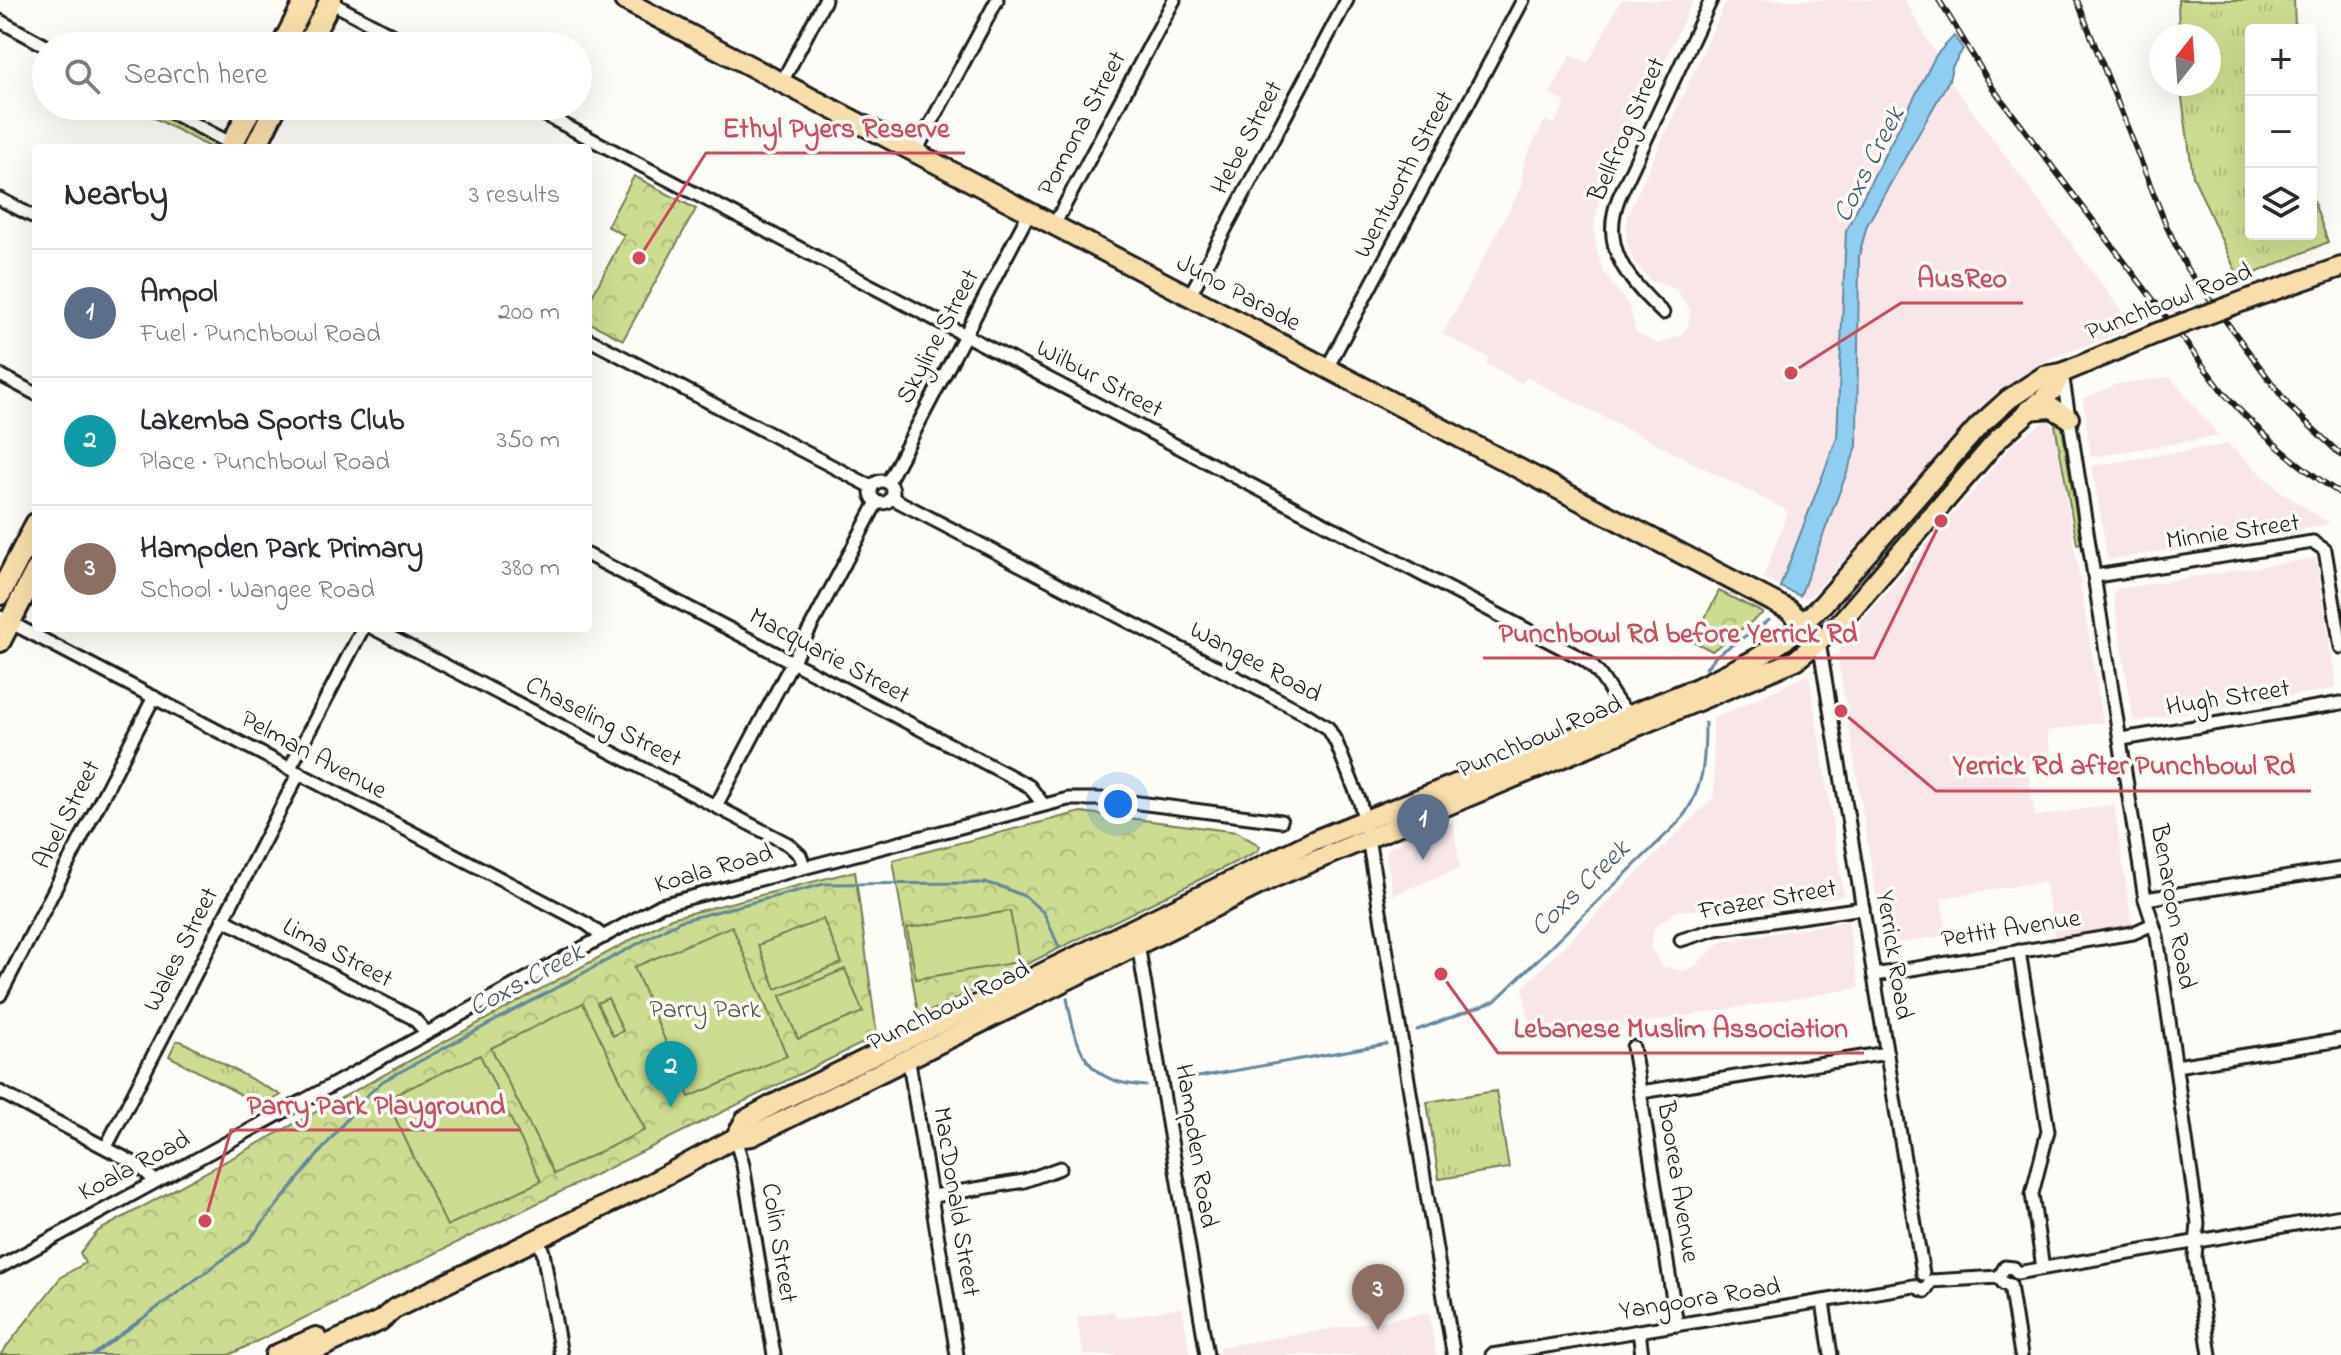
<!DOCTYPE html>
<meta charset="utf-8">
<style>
:root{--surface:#fff;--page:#f7f7f7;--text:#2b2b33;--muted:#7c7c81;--line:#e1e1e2;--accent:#d1495b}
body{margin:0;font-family:"Indie Flower",sans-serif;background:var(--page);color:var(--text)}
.controls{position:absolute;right:24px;top:24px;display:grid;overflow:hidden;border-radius:8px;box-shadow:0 8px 32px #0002}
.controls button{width:72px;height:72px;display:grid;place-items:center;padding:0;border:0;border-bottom:2px solid var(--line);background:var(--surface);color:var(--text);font:40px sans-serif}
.compass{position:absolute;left:2149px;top:24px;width:72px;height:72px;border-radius:50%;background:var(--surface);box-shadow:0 8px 32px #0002;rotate:17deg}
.you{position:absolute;left:1118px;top:804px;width:28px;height:28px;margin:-20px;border:6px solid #fff;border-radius:50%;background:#1a73e8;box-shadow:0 0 0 12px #1a73e833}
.badge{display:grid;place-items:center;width:52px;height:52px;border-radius:50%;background:var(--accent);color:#fff;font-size:26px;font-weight:700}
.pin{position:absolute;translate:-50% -66px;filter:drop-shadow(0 2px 4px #0008)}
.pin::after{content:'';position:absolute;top:42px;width:28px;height:24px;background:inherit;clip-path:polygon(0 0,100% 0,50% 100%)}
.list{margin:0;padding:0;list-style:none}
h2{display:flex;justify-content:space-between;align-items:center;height:104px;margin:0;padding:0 32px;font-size:34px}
h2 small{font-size:26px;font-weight:400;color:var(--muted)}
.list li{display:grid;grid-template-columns:52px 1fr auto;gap:24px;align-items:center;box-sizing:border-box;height:128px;padding:0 32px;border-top:2px solid var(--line)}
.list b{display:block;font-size:30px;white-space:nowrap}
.list p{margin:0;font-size:26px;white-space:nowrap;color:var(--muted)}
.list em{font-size:26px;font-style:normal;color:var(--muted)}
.icon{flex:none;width:44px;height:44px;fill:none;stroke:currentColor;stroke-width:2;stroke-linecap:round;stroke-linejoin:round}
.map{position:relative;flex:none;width:2341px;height:1355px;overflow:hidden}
.search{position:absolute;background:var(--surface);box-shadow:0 8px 32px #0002;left:32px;top:32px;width:560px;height:88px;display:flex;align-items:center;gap:20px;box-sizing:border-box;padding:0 28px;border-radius:44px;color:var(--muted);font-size:30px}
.panel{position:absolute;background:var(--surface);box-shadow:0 8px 32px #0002;left:32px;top:144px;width:560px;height:488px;border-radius:8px}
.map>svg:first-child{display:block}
</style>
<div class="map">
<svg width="2341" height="1355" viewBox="0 0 2341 1355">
<defs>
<pattern id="grass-tufts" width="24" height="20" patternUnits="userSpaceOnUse" patternTransform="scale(2)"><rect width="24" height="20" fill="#ccdc90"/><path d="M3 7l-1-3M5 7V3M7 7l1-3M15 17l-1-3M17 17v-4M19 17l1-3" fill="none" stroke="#afbc7c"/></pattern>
<pattern id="forest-crowns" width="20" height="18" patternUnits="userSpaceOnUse" patternTransform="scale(2)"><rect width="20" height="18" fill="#ccdc90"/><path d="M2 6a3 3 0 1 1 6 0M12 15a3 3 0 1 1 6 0" fill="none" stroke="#afbc7c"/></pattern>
</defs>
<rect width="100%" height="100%" fill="#fdfcf7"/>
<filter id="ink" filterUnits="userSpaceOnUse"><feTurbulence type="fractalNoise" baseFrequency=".0125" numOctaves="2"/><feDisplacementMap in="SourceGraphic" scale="16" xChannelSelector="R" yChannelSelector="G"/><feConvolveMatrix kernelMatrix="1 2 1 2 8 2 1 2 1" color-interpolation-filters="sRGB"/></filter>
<g filter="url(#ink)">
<g fill="#f8e6e9">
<path d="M1621,0H1693L1600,198L1594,225L1596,249L1604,273L1629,306L1636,332L1658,344L1682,335L1689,323L1690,309L1676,289L1651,281L1634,262L1626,240L1627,216L1727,0H1905L1936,55L1846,230L1837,438L1780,587L1763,578L1788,511L1526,377L1522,383L1486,364L1488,358L1443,334L1521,188L1524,161L1545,121L1554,125L1566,103L1550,94L1571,55L1588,63Z"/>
<path d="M1949,80L2134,328L2051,358L1998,391L1812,595L1805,598L1800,596L1852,462L1859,433V256L1867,225Z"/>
<path d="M2170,377L2219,436L2091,457L2083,399L2117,384Z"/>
<path d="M2047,420L2055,429L2103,722L2047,731L2052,760L2027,764L2035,817L2114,804L2132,926L2055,939L2045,881L1941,898L1947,935L1884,945L1838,659L1841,646L2015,442Z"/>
<path d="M2228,444L2279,490L2330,524L2108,560L2092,466Z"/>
<path d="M2316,558L2336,684L2333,689L2134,721L2113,595L2117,589Z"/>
<path d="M1809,674L1844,896L1756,910H1679L1655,926L1650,947L1661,966L1683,971L1695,966L1721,942L1848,921L1859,988L1532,1041L1523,987L1714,797L1713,719Z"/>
<path d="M1453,822L1460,868L1393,895L1386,853L1389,847Z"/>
<path d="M1182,1307L1190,1355H1083L1077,1317L1114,1311L1117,1319Z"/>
<path d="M1429,1313L1436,1355H1220L1219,1347Z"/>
</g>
<g fill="url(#grass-tufts)" stroke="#747c56" stroke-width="2">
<path d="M2178,0H2294L2295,30H2251V234H2311V194L2328,242L2244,278L2235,270L2193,176L2180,84H2209V36H2179Z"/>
<path d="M132,106H145L215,144L211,148Z"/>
<path d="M2053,414L2061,421L2081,543L2077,544Z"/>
<path d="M176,1041H181L281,1095L262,1106L169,1056Z"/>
<path d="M1496,1091L1509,1168L1439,1179L1427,1102Z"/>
</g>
<g fill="url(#forest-crowns)" stroke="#747c56" stroke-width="2">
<path d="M634,176L696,209L623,340L588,322V304L624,235L607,226Z"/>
<path d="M1719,591L1763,613L1712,651L1693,641Z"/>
<path d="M1081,812L1237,832L1260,846L1258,851L921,1016L918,1014L893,860Z"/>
<path d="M855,871L877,1036L229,1355H0L61,1277L85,1263L80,1253L98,1231L671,918Z"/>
</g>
<g fill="#ccdc90" stroke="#747c56" stroke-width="2">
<path d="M1010,911L1019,962L916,979L907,928Z"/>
<path d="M823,919L842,963L776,989L758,945Z"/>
<path d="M732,926L787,1056L689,1097L634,967Z"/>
<path d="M845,969L863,1012L798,1039L780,996Z"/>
<path d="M608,998L623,1031L613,1036L597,1003Z"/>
<path d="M583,1003L645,1130L554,1174L491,1048Z"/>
<path d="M480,1055L541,1181L447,1226L386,1099Z"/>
</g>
<path fill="#90cef1" stroke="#62879c" stroke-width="2" d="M1954,36L1963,49L1952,67L1949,80L1867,225L1859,256L1857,446L1800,596L1780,587L1837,438L1846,230L1936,55Z"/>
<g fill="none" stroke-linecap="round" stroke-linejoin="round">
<g stroke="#62879c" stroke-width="3">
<path d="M1706,668L1717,655L1769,620"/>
<path d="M1067,998C1077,1051 1085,1083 1146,1086"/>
<path d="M1417,1030L1495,1001L1678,823C1704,792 1705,763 1705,723"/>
<path d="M1181,1080L1386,1044"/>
<path d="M93,1355L248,1241L364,1098L383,1081L680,921L824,884L986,883L1002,887L1026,897L1044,913L1059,947"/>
</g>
<defs>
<g id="minor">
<path d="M330,2L413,46"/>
<path d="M0,21L46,46"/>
<path d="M782,82L825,0"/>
<path d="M159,106L232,144"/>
<path d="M528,106L1583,659C1607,674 1612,705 1631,714"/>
<path d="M915,153L997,0"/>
<path d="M0,199L36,218"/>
<path d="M1053,227L1174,0"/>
<path d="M1189,297L1347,0"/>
<path d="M1663,313C1628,280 1599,247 1619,197L1711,0"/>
<path d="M588,339L872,487"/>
<path d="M1326,370L1523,0"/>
<path d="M2062,373L2145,899L2157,936L2198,1223L2195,1257L2210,1355"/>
<path d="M0,375L36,394"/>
<circle cx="882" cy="492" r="11"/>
<path d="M888,482L1029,213"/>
<path d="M892,498L1306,714L1328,728L1336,742L1360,802L1368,838L1453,1352"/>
<path d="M588,555L1029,786L1043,804"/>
<path d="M2096,576L2313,542L2325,550L2341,647"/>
<path d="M0,617L587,924L604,937"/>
<path d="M373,628L788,844L800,855L804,866"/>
<path d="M1819,642L1923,1274"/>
<path d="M2122,739L2341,703"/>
<path d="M290,768L363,628"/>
<path d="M716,806L877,502"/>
<path d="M2145,899L2341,869"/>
<path d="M223,919L413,1018L427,1033"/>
<path d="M1681,940L1716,929L1863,908"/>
<path d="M1138,944L1207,1355"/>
<path d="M2019,951L2048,1131L2032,1194L2043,1268"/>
<path d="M1874,975L2133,933L2153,924"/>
<path d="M0,995L154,697"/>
<path d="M1633,1047L1677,1325"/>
<path d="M908,1056L957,1355"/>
<path d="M2176,1066L2341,1040"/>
<path d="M0,1092L138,1165L154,1180"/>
<path d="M1641,1092L1887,1053"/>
<path d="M735,1138L743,1165L774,1355"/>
<path d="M106,1147L299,773"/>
<path d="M933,1196L1024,1181L1060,1168"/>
<path d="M538,1239L543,1252L561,1355"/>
<path d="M0,1267L661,905L1068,799H1107L1281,821"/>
<path d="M1931,1281L1999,1277"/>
<path d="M2010,1285L2004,1284L1999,1277L2005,1267L2014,1268L2017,1273L2341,1216"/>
<path d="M2010,1285L2021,1355"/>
<path d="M1914,1286L1925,1291L1931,1281"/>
<path d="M1823,1302L1831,1355"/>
<path d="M1639,1331L1642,1355"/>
<path d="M1492,1355L1914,1286"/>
</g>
<g id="primary">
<path d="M624,0L1789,610L1811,630"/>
<path d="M2249,299L2341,267"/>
<path d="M2028,410L2052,408L2069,418"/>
<path d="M735,1138L745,1120L776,1103L1315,840L1697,688L1754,660L1785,640L1823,604L1978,427L2009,399L2044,376L2062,373L2157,333"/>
<path d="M275,1355L316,1337"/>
<path d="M304,1355L380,1321L394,1309L649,1184L735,1138L752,1136L1273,878L1796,660L1839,624L1998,439L2053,390L2062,373"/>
</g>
<g id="trunk">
<path d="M282,46L306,0"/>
<path d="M307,46L331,0"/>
<path d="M230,148L252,106"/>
<path d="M255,148L276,106"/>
<path d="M0,594L36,524"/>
<path d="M0,641L36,571"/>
</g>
</defs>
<use href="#minor" stroke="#1c1c1c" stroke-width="17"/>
<use href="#primary" stroke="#1c1c1c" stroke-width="24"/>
<use href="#trunk" stroke="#1c1c1c" stroke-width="26"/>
<use href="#minor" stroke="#fdfcf7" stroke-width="11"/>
<use href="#primary" stroke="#f8deab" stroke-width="18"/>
<use href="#trunk" stroke="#f8deab" stroke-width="20"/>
<defs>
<g id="rail">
<path d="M1939,0L1992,87L2223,392C2258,432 2296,465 2341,494"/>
<path d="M2077,0L2166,225L2187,269L2289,406L2341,455"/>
</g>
</defs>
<use href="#rail" stroke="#1c1c1c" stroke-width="6"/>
<use href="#rail" stroke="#fdfcf7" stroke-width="3" stroke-dasharray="9" stroke-linecap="butt"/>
<defs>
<path id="primary-bridge" d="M2157,333L2249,299"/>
</defs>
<use href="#primary-bridge" stroke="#1c1c1c" stroke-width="24" stroke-linecap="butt"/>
<use href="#primary-bridge" stroke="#f8deab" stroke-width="18"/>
</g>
</g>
<g text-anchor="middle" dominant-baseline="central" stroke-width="7" stroke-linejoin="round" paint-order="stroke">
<g font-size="26" fill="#1c1c1c" stroke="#fdfcf7">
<text transform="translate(1083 124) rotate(-62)">Pomona Street</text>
<text transform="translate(1628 130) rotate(-66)">Bellfrog Street</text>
<text transform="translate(1248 138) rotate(-62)">Hebe Street</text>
<text transform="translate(1405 175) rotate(-62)">Wentworth Street</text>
<text transform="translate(1238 294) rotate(28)">Juno Parade</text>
<text transform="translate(2169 303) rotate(-21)">Punchbowl Road</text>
<text transform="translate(939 337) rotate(-62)">Skyline Street</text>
<text transform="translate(1099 380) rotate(28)">Wilbur Street</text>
<text transform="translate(2233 533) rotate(-8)">Minnie Street</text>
<text transform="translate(829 657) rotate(28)">Macquarie Street</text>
<text transform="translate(1255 663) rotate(28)">Wangee Road</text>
<text transform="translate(2228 699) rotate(-9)">Hugh Street</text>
<text transform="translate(603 723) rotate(27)">Chaseling Street</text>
<text transform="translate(1540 738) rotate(-23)">Punchbowl Road</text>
<text transform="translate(313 756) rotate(28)">Pelman Avenue</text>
<text transform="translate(68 815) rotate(-63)">Abel Street</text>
<text transform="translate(714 870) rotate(-16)">Koala Road</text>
<text transform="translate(1768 901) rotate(-10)">Frazer Street</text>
<text transform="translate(2172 907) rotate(80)">Benaroon Road</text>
<text transform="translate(2011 930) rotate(-9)">Pettit Avenue</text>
<text transform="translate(182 950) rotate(-63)">Wales Street</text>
<text transform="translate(337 954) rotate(28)">Lima Street</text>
<text transform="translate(1893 955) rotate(81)">Yerrick Road</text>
<text transform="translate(949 1007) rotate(-26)">Punchbowl Road</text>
<text transform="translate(1195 1146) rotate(81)">Hampden Road</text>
<text transform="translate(135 1167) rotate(-28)">Koala Road</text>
<text transform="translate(1677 1182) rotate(81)">Boorea Avenue</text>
<text transform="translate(955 1202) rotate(81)">MacDonald Street</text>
<text transform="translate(778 1243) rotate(81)">Colin Street</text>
<text transform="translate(1700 1300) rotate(-9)">Yangoora Road</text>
</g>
<g font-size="26" fill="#51563f" stroke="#fdfcf7">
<text x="705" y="1011">Parry Park</text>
</g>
<g font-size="28" font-style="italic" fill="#455a67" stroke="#fdfcf7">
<text transform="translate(1870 165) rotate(-63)">Coxs Creek</text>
<text transform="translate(1581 889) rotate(-44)">Coxs Creek</text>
<text transform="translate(527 981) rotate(-28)">Coxs Creek</text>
</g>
</g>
<path fill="none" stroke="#d1495b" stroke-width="3" d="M639 258L706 153H965M1791 373L1901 303H2023M1941 521L1874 658H1483M1841 711L1936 791H2311M1441 974L1498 1053H1864M205 1221L231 1130H521"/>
<g fill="#d1495b" stroke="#fdfcf7" stroke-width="3">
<circle cx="639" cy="258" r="8"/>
<circle cx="1791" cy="373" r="8"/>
<circle cx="1941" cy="521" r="8"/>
<circle cx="1841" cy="711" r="8"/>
<circle cx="1441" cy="974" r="8"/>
<circle cx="205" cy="1221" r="8"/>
</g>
<g font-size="28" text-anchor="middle" font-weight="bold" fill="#d1495b" stroke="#fdfcf7" stroke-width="7" stroke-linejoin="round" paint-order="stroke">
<text x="836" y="137">Ethyl Pyers Reserve</text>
<text x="1962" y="287">AusReo</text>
<text x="1678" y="642">Punchbowl Rd before Yerrick Rd</text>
<text x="2124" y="774">Yerrick Rd after Punchbowl Rd</text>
<text x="1681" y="1037">Lebanese Muslim Association</text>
<text x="376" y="1114">Parry Park Playground</text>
</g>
</svg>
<div class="controls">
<button>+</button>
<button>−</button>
<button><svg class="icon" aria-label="layers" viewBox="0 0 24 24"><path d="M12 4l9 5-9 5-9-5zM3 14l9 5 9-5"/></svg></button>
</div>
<svg class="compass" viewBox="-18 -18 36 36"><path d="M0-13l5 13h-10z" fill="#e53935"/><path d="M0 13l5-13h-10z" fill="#7c7c81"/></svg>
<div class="you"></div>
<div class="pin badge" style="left:1423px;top:860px;background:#5c6f8a">1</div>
<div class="pin badge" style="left:671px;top:1107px;background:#0f9aa8">2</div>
<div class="pin badge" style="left:1378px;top:1330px;background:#8d6e63">3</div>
<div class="search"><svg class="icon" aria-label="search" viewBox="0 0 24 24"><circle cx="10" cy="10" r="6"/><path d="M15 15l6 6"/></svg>Search here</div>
<section class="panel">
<h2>Nearby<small>3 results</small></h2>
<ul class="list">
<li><span class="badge" style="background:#5c6f8a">1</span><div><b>Ampol</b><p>Fuel · Punchbowl Road</p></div><em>200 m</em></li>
<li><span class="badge" style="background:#0f9aa8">2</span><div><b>Lakemba Sports Club</b><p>Place · Punchbowl Road</p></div><em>350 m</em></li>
<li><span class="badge" style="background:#8d6e63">3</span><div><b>Hampden Park Primary</b><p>School · Wangee Road</p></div><em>380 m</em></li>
</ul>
</section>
</div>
